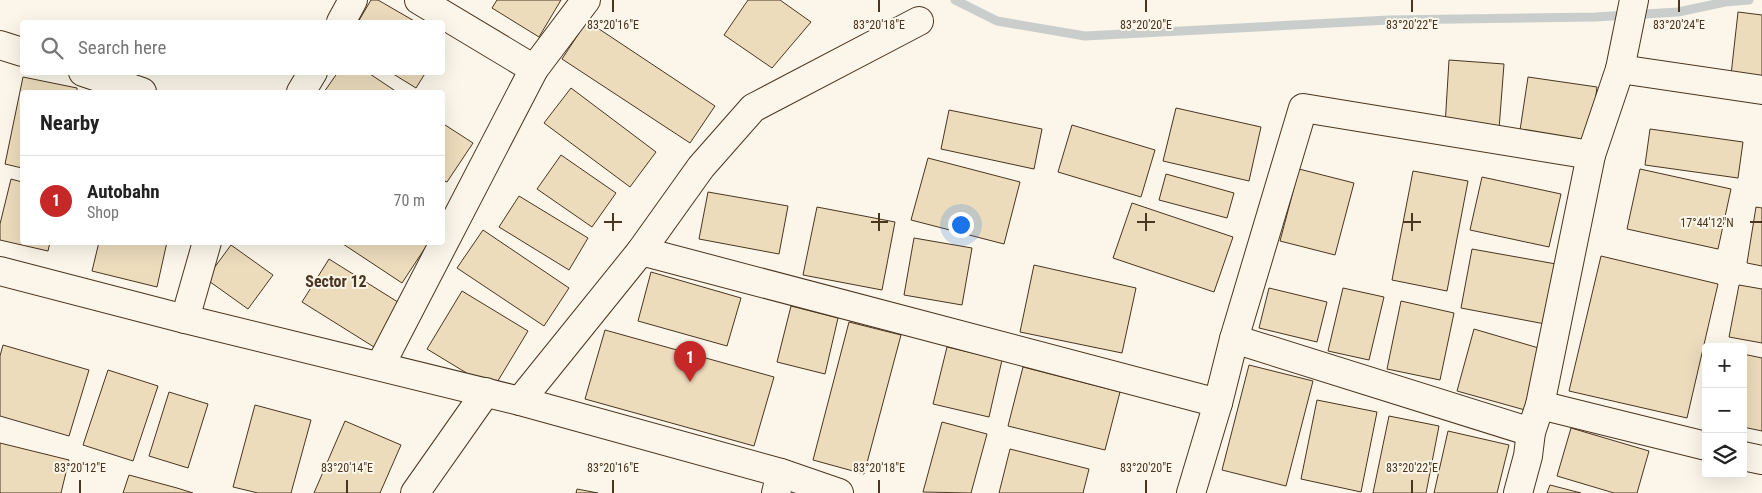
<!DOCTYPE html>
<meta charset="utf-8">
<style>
:root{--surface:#fff;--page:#f6f6f6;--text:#222;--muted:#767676;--line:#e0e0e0;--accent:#c62828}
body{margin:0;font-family:"Roboto Condensed",sans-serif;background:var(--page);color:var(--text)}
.controls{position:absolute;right:15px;bottom:15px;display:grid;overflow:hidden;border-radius:5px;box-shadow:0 5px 20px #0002}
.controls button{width:45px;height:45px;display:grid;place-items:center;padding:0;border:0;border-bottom:1px solid var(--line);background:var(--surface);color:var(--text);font:25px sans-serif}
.you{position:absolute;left:960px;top:224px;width:18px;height:18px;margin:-12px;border:4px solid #fff;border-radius:50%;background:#1a73e8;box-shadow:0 0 0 8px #1a73e833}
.badge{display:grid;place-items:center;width:32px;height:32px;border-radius:50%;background:var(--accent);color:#fff;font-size:16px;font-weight:700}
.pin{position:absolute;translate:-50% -41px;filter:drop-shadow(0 1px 2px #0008)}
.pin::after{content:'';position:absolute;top:26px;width:18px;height:15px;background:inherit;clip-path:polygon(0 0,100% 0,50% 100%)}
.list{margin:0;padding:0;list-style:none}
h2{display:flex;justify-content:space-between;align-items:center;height:65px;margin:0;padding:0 20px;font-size:21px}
h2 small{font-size:16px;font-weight:400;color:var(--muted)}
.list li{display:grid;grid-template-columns:32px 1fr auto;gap:15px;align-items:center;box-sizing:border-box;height:90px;padding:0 20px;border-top:1px solid var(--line)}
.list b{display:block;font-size:19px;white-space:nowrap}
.list p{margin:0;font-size:16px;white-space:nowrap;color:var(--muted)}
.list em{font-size:16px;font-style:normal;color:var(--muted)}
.icon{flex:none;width:28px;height:28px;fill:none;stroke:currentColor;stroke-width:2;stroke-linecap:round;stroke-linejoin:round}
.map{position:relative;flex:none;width:1762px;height:493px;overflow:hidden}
.search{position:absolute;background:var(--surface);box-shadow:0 5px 20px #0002;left:20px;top:20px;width:425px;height:55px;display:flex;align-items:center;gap:12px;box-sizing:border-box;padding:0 18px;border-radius:5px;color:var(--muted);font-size:19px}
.panel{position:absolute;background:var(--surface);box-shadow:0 5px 20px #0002;left:20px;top:90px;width:425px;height:155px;border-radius:5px}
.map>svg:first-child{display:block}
</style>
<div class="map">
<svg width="1762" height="493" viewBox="0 0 1762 493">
<rect width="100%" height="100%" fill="#fbf6e9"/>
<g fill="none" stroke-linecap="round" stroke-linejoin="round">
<path stroke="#c9cecd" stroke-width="9" d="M955,0L997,21L1085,36L1389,20L1595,17L1678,12L1725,2L1749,0"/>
</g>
<g fill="#ecdcbc" stroke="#4a3520">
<path d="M371,0H378L416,22H358Z"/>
<path d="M497,0H561L539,37L492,8Z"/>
<path d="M748,0H780L811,22L772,68L724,35Z"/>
<path d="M1738,12L1762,15V79L1731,75Z"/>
<path d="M587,21L715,106L690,143L562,59Z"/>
<path d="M1449,60L1504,64L1499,129L1445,126Z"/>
<path d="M338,72H367L397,92H324Z"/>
<path d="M390,72H426L416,88Z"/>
<path d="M23,77L77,88V92H22V168L5,164Z"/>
<path d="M1528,77L1597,87L1589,147L1519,137Z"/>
<path d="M571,88L656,152L630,187L544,123Z"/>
<path d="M1176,108L1261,127L1249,181L1163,161Z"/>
<path d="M949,110L1042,129L1034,169L941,149Z"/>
<path d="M442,123L473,143L447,182L442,180Z"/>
<path d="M1072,125L1155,150L1141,197L1058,172Z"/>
<path d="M1650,129L1743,142L1738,178L1645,165Z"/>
<path d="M561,155L616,193L592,227L537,189Z"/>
<path d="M928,158L1020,182L1004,244L911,220Z"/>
<path d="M1299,169L1354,183L1335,255L1280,241Z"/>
<path d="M1640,169L1731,189L1718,249L1627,229Z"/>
<path d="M1413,171L1468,181L1447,291L1392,280Z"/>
<path d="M1166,174L1234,193L1227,218L1159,200Z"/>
<path d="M1482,177L1561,194L1549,247L1470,230Z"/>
<path d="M11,179L22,182V242H50L48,251L0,240V224Z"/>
<path d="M708,192L788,206L779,254L699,239Z"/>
<path d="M519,196L588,238L569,270L499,227Z"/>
<path d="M1132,203L1233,237L1214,292L1113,258Z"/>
<path d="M817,207L895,222L882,290L803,275Z"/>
<path d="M1756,207L1762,208V266L1747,263Z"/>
<path d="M483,230L569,288L544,326L457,268Z"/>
<path d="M914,238L972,248L962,305L904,295Z"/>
<path d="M99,242H167L157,287L92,271Z"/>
<path d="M340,242H429L402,283Z"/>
<path d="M231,245L273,275L248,309L206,279Z"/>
<path d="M1472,249L1556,264L1545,324L1461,308Z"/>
<path d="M1601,256L1718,284L1687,418L1569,391Z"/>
<path d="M329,259L401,304L374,347L302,302Z"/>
<path d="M1034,265L1136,288L1122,353L1020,332Z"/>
<path d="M651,272L741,298L727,346L638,321Z"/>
<path d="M1739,285L1762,289V343L1729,337Z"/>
<path d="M1269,288L1327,302L1317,342L1259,328Z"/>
<path d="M1343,288L1384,297L1369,360L1328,351Z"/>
<path d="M462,291L528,331L493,389L427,349Z"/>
<path d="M1401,301L1454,313L1440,380L1387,369Z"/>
<path d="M791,306L838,318L825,374L777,362Z"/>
<path d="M849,322L901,335L864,474L813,460Z"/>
<path d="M1474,329L1542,349L1525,410L1457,391Z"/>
<path d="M605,330L774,377L754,446L585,399Z"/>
<path d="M3,345L89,370L69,436L0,416V356Z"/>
<path d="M947,347L1002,360L989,417L933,404Z"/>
<path d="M1743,354L1762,358V431L1743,427Z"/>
<path d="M1249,365L1313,381L1286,486L1222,470Z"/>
<path d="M1023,367L1120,392L1105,450L1008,426Z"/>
<path d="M108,370L158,386L133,461L83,445Z"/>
<path d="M169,392L208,404L188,468L149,456Z"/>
<path d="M1317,400L1377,412L1361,492L1301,479Z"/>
<path d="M255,405L311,420L291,493H258L233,487Z"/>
<path d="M1389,416L1439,426L1426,493H1373Z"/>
<path d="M345,421L401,445L380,493H314Z"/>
<path d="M942,422L987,434L971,493L923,492Z"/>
<path d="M1571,428L1649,451L1637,493H1614L1557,476Z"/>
<path d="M1448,431L1509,445L1497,493H1434Z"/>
<path d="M0,443L69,460L61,493H0Z"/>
<path d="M1010,449L1089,469L1083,493H999Z"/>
<path d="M129,475L177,488L193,493H123Z"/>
<path d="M1550,485L1581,493H1547Z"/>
<path d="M577,489L598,493H576Z"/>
</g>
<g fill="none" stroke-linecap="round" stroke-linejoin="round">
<defs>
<g id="minor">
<path d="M341,22L353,0"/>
<path d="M0,45L22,52"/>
<path d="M534,69L586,0"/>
<path d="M83,72L142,92"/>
<path d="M301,92L313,72"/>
<path d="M641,251L701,167L753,108L919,21"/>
<path d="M185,319L207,242"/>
<path d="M1234,339L1531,432"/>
<path d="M380,366L534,69L419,0"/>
<path d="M520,401L641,251L1218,403"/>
<path d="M1540,405L1706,446"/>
<path d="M1743,456L1762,460"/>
<path d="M415,493L486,392"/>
<path d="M776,493L781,473"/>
<path d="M1191,493L1218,403L1234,339L1303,108L1591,155"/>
</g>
<g id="tertiary">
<path d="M1620,69L1634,0"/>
<path d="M0,271L185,319L520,401L781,473L839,493"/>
<path d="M1518,493L1528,456L1531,432L1540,405L1591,155L1620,69L1762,90"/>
</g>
</defs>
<use href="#minor" stroke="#4a3520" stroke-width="30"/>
<use href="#tertiary" stroke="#4a3520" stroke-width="30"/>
<use href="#minor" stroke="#fbf6e9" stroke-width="28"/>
<use href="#tertiary" stroke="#fbf6e9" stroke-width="28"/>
</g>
<path fill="none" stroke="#4a3520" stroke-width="2" d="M613,0V12M879,0V12M1146,0V12M1412,0V12M1679,0V12M613,213V231M879,213V231M1146,213V231M1412,213V231M604,222H622M871,222H888M1137,222H1155M1403,222H1421M1750,222H1762M80,480V493M347,480V493M613,480V493M879,480V493M1146,480V493M1412,480V493"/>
<g text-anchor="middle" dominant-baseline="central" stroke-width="4" stroke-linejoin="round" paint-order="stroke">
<g font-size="16" font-weight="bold" fill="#4a3520" stroke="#fbf6e9">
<text x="336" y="281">Sector 12</text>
</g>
</g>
<g font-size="12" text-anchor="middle" fill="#4a3520" stroke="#fbf6e9" stroke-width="4" stroke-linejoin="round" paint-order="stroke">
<text x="613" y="29">83°20'16"E</text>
<text x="879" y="29">83°20'18"E</text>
<text x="1146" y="29">83°20'20"E</text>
<text x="1412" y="29">83°20'22"E</text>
<text x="1679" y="29">83°20'24"E</text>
<text x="1707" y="227">17°44'12"N</text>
<text x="80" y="472">83°20'12"E</text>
<text x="347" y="472">83°20'14"E</text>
<text x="613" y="472">83°20'16"E</text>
<text x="879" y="472">83°20'18"E</text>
<text x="1146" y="472">83°20'20"E</text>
<text x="1412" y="472">83°20'22"E</text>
</g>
</svg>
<div class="controls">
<button>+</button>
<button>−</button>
<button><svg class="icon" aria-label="layers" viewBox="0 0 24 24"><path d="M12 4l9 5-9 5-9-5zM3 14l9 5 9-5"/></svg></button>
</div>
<div class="you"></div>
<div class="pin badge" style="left:690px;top:382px">1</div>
<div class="search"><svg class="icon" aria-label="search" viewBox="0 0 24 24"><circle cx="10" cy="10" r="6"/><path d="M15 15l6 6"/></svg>Search here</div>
<section class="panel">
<h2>Nearby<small></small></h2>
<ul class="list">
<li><span class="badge">1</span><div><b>Autobahn</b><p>Shop</p></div><em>70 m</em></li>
</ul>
</section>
</div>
